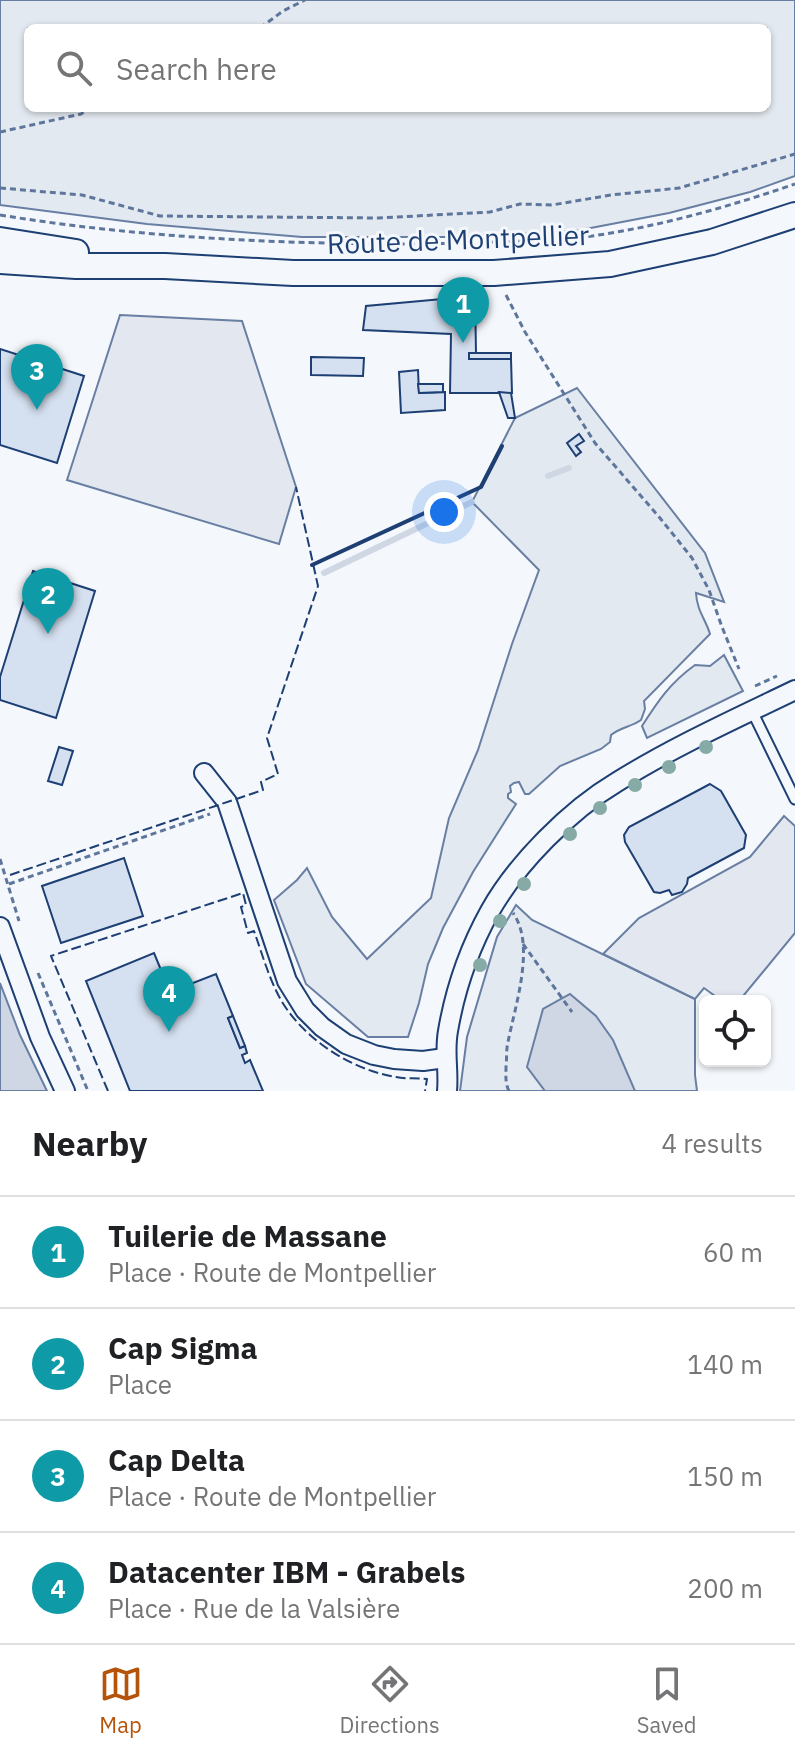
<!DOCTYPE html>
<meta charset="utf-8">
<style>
:root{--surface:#fff;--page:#f2f2f2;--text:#202124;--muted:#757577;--line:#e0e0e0;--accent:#b45309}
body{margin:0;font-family:"IBM Plex Sans",sans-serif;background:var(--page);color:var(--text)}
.controls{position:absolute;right:24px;bottom:24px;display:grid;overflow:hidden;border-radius:12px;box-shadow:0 2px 6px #0004}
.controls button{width:72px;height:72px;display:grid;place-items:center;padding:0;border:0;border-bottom:2px solid var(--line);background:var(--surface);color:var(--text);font:40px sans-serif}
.you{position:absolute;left:444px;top:512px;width:28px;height:28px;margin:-20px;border:6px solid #fff;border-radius:50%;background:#1a73e8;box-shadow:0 0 0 12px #1a73e833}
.badge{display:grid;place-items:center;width:52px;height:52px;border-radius:50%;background:var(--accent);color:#fff;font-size:26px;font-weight:700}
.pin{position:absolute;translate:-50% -66px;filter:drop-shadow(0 2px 4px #0008)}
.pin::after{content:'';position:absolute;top:42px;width:28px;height:24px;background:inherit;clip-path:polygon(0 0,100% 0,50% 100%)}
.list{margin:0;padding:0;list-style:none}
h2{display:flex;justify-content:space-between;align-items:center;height:104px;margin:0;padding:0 32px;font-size:34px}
h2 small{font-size:26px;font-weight:400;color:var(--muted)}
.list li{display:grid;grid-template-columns:52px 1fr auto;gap:24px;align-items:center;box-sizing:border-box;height:112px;padding:0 32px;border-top:2px solid var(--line)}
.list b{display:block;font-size:30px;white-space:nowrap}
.list p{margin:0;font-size:26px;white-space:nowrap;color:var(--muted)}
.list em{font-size:26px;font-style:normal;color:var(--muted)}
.icon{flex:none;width:44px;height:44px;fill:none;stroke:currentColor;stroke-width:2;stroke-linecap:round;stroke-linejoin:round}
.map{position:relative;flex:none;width:795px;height:1091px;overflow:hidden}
.search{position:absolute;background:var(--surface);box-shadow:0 2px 6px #0004;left:24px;right:24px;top:24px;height:88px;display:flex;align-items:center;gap:20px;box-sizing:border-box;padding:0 28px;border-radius:12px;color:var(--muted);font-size:30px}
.sheet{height:552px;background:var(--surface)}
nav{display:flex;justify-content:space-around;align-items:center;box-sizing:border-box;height:112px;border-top:2px solid var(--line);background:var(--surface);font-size:22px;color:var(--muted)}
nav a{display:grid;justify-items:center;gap:4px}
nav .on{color:var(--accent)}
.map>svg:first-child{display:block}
</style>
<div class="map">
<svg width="795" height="1091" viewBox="0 0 795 1091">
<rect width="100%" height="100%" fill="#f4f7fb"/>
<g fill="#e3e9f0" stroke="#687fa3" stroke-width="2" fill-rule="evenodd">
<path d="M0,0H795V176L750,192L669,213L575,231L457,237H302L147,224L0,205ZM767,28V108H28V28Z"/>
<path d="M577,388L705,553L724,602L696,593C697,611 705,618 710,634L644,701L645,709L641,720C631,727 621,727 611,735L610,742L601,749L560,766L529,794H525L519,782L514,783L510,786L511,792L508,794V798L516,804L473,872L443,928L428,964L419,1003L408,1037H368L306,984L274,900L297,880L307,868L332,917L367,959L431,898L449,818L478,750L512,644L539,570L472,502L515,418Z"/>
<path d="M724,655L743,691L647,738L642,726C658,701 670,683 695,665L710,666Z"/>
<path d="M516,905L532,920L695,999V1075L697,1091H460L467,1037L497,937Z"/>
</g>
<g fill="#e3e8f0" stroke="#687fa3" stroke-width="2">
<path d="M120,315L242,321L296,487L279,544L67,480Z"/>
<path d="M784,816L795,826V933L739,1001H722L704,988L695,999L603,954L639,918L750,857Z"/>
</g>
<g fill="#cfd7e4" stroke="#687fa3" stroke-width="2">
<path d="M0,983L20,1035L47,1091H0Z"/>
<path d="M570,994L596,1016L613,1040L635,1091H545L527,1067L543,1009Z"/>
</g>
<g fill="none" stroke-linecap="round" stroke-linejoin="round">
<g stroke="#cfd7e4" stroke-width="6">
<path d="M548,476L569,468"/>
<path d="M324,573L472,502"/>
</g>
</g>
<g fill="#d5e0f0" stroke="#1d3f73" stroke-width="2">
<path d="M475,296L476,353H469V359H511L512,393H450L451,334L363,330L366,306Z"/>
<path d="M0,349L84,376L57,463L0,445Z"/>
<rect x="469" y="353" width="42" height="6"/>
<path d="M311,357L364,358L363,376L311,375Z"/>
<path d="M418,370L419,393L445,392V410L401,413L399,372Z"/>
<path d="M418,384H443V392L419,393Z"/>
<path d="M499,392L511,393L515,418H508Z"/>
<path d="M579,434L584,441L576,446L581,452L576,456L567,443Z"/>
<path d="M33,571L95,591L56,718L0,700V677Z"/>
<path d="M59,747L73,751L62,785L48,781Z"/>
<path d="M710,784L721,791L746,835L744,848L688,878L687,884L682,892L672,895L669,890L660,893L654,892L625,842L624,835L629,827Z"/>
<path d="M124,858L143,916L61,943L42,886Z"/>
<path d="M154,953L170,992L216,974L233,1016L228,1018L240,1048L245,1046L247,1053L242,1055L245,1063L250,1060L263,1091H130L86,981Z"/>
<path d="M233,1016L245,1046L240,1048L228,1018Z"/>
</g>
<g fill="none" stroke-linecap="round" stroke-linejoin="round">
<defs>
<path id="service" d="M752,711L795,799"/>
<g id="minor">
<path d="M204,773L227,802L287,981L305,1010L322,1027L346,1044L374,1055L394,1059L423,1061L445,1058"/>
<path d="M0,927L40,1037L65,1091"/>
<path d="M447,1091C449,1070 444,1053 448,1031C455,990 470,947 490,911C517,863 570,810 617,782C673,747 735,719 795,690"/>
</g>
<g id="secondary">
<path d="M0,240L76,252"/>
<path d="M0,261L76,266H165L293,273H494L610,264L712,242L795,215"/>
</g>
</defs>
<use href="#service" stroke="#1d3f73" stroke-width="13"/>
<use href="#minor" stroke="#1d3f73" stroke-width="22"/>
<use href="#secondary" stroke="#1d3f73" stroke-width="28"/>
<g stroke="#5e769c" stroke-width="3" stroke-dasharray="6 4" stroke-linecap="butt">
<path d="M260,28L283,11L305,0"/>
<path d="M0,132L81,114L90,108"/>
<path d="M0,188L82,195L160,216L378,218L490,212L520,204L552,205L611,195L679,188L795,154"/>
<path d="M0,215C129,236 258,243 388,244C433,244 477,243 522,241C540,240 559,240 577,238C651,229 725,208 795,184"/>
<path d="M506,295L525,332L595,443L660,518L692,558L709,590L722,627L739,669"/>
<path d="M755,686L777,676"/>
<path d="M0,859L19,921"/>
<path d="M9,884L210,814"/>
<path d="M523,944L572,1012"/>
<path d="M38,973L88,1091"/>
<path d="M509,1091C505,1083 506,1076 506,1067C507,1058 506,1050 508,1042C515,1006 536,945 513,913"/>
</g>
<use href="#service" stroke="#f4f7fb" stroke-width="9"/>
<use href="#minor" stroke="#f4f7fb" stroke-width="18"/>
<use href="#secondary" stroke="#f4f7fb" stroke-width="24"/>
<g stroke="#1d3f73" stroke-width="2" stroke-dasharray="10 4" stroke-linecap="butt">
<path d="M10,875L263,790L261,782L278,774L267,738L318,586L296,487"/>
<path d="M108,1091L51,956L243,893L246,905L241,907L248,933L254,931C263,956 270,983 284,1005C308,1042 353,1070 396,1077C406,1079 417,1078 427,1079L425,1091"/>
</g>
<path stroke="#1d3f73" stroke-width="4" d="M312,565L481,487L502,446"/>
</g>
<g fill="#86aba6">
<circle cx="706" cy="747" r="7"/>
<circle cx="669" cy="767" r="7"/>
<circle cx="635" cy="785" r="7"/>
<circle cx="600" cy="808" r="7"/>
<circle cx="570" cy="834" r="7"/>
<circle cx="524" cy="884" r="7"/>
<circle cx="500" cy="921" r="7"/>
<circle cx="480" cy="965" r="7"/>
</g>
<g text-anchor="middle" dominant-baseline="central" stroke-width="6" stroke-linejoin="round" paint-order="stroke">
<g font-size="28" fill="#1d3f73" stroke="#f4f7fb">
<text transform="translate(458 239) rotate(-2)">Route de Montpellier</text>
</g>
</g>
</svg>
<div class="controls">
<button><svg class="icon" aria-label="locate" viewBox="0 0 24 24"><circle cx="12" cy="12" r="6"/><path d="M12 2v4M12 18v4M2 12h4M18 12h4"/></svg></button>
</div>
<div class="you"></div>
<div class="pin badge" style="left:463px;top:343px;background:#0f9aa8">1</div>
<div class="pin badge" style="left:48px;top:634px;background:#0f9aa8">2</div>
<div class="pin badge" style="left:37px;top:410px;background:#0f9aa8">3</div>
<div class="pin badge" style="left:169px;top:1032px;background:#0f9aa8">4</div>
<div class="search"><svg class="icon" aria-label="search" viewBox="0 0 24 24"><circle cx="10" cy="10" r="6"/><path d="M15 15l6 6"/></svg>Search here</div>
</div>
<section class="sheet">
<h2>Nearby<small>4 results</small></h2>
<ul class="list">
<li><span class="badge" style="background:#0f9aa8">1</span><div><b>Tuilerie de Massane</b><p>Place · Route de Montpellier</p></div><em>60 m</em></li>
<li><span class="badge" style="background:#0f9aa8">2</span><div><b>Cap Sigma</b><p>Place</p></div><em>140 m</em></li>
<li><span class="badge" style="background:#0f9aa8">3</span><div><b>Cap Delta</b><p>Place · Route de Montpellier</p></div><em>150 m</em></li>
<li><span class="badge" style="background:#0f9aa8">4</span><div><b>Datacenter IBM - Grabels</b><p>Place · Rue de la Valsière</p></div><em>200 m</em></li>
</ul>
</section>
<nav>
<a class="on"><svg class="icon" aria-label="map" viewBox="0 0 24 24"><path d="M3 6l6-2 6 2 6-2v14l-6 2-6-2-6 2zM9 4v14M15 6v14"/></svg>Map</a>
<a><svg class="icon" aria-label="directions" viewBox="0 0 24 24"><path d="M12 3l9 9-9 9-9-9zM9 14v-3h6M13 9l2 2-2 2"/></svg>Directions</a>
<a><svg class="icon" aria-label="saved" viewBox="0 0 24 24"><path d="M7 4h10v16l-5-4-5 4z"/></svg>Saved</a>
</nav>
